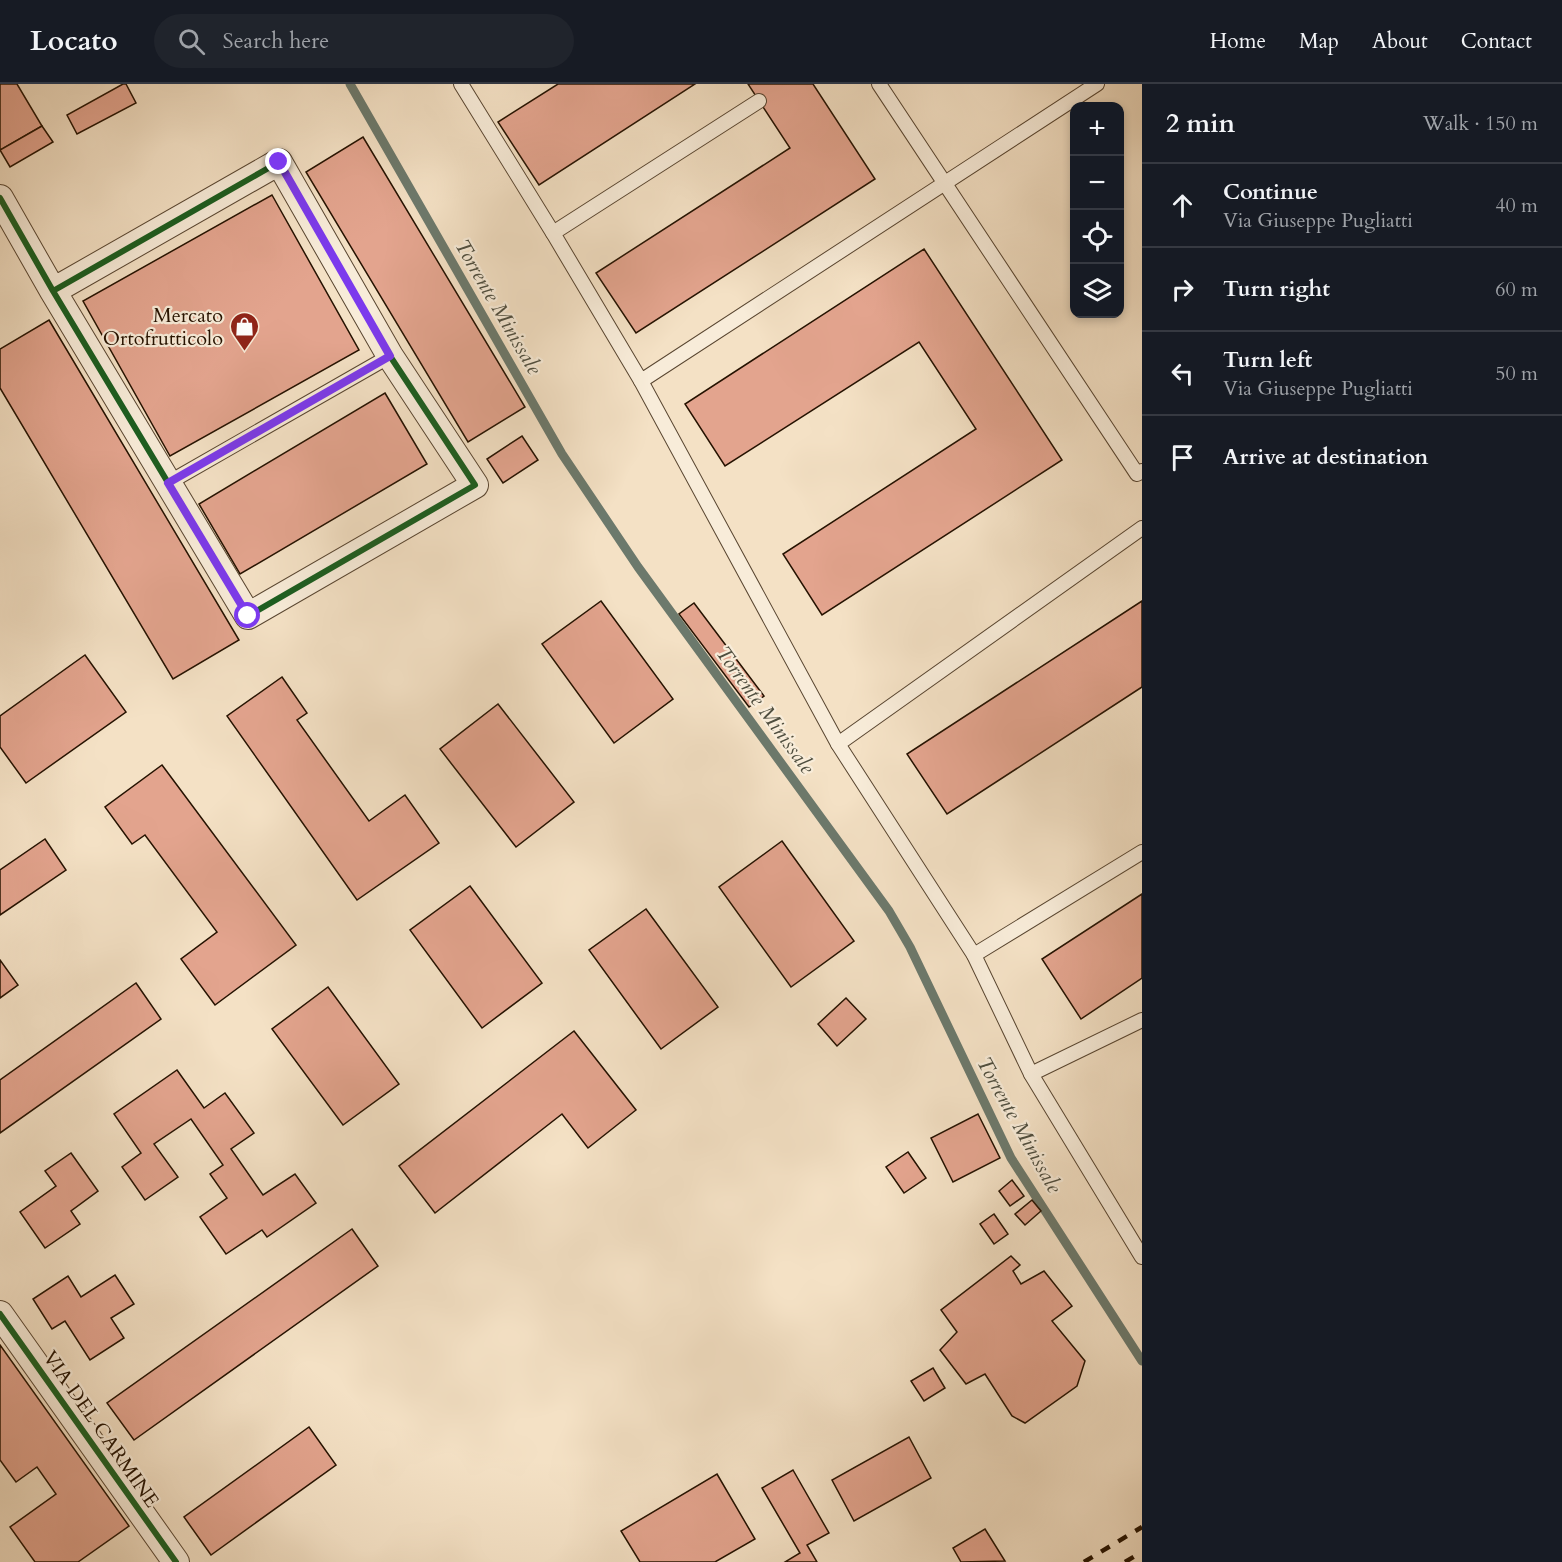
<!DOCTYPE html>
<meta charset="utf-8">
<style>
:root{--surface:#171b24;--page:#20242c;--text:#f1f3f6;--muted:#9ea1a6;--line:#363941}
body{margin:0;font-family:Cardo,serif;background:var(--page);color:var(--text)}
.controls{position:absolute;right:18px;top:18px;display:grid;overflow:hidden;border-radius:12px;box-shadow:0 3px 9px #0003}
.controls button{width:54px;height:54px;display:grid;place-items:center;padding:0;border:0;border-bottom:2px solid var(--line);background:var(--surface);color:var(--text);font:30px sans-serif}
.stop{position:absolute;width:18px;height:18px;margin:-14px;border:4px solid #7c3aed;border-radius:50%;background:#fff}
.stop.end{background:#7c3aed;border-color:#fff;box-shadow:0 2px 6px #0008}
.list{margin:0;padding:0;list-style:none}
h2{display:flex;justify-content:space-between;align-items:center;height:78px;margin:0;padding:0 24px;font-size:26px}
h2 small{font-size:20px;font-weight:400;color:var(--muted)}
.list li{display:grid;grid-template-columns:39px 1fr auto;gap:18px;align-items:center;box-sizing:border-box;height:84px;padding:0 24px;border-top:2px solid var(--line)}
.list b{display:block;font-size:22px;white-space:nowrap}
.list p{margin:0;font-size:20px;white-space:nowrap;color:var(--muted)}
.list em{font-size:20px;font-style:normal;color:var(--muted)}
.icon{flex:none;width:33px;height:33px;fill:none;stroke:currentColor;stroke-width:2;stroke-linecap:round;stroke-linejoin:round}
.map{position:relative;flex:none;width:1142px;height:1478px;overflow:hidden}
header{display:flex;align-items:center;gap:36px;box-sizing:border-box;height:84px;padding:0 30px;background:var(--surface);border-bottom:2px solid var(--line)}
header strong{font-size:28px}
nav{display:flex;gap:33px;margin-inline-start:auto;font-size:21px}
.search{width:420px;height:54px;background:var(--page);display:flex;align-items:center;gap:15px;box-sizing:border-box;padding:0 21px;border-radius:33px;color:var(--muted);font-size:22px}
main{display:flex}
aside{flex:1;background:var(--surface)}
.map>svg:first-child{display:block}
</style>
<header>
<strong>Locato</strong>
<div class="search"><svg class="icon" aria-label="search" viewBox="0 0 24 24"><circle cx="10" cy="10" r="6"/><path d="M15 15l6 6"/></svg>Search here</div>
<nav><a>Home</a><a>Map</a><a>About</a><a>Contact</a></nav>
</header>
<main>
<div class="map">
<svg width="1142" height="1478" viewBox="0 0 1142 1478">
<rect width="100%" height="100%" fill="#f4e1c5"/>
<filter id="stains"><feTurbulence type="fractalNoise" baseFrequency=".00333" numOctaves="4"/><feColorMatrix values="0 0 0 0 .2 0 0 0 0 .09 0 0 0 0 .02 0 0 0 .5 -.17"/></filter>
<radialGradient id="worn" r=".72"><stop offset=".6" stop-color="#630" stop-opacity="0"/><stop offset="1" stop-color="#630" stop-opacity=".3"/></radialGradient>
<g fill="none" stroke-linecap="round" stroke-linejoin="round">
<path stroke="#6c796c" stroke-width="9" d="M350,0L562,370L638,483L889,827L910,863L1011,1074L1142,1277"/>
</g>
<g fill="#e3a48e" stroke="#251200" stroke-width="1.5">
<path d="M0,0H17L42,42L0,66Z"/>
<path d="M123,0H126L136,19L77,50L67,31Z"/>
<path d="M558,0H695L539,101L498,38Z"/>
<path d="M748,0H813L875,95L636,249L596,189L790,64Z"/>
<path d="M42,42L53,58L10,83L0,66Z"/>
<path d="M363,53L525,323L468,358L306,88Z"/>
<path d="M272,111L359,266L170,372L83,217Z"/>
<path d="M924,165L1062,376L822,531L783,470L976,345L919,258L725,382L685,320Z"/>
<path d="M49,236L239,556L173,595L0,304V265Z"/>
<path d="M385,309L427,380L240,490L199,420Z"/>
<path d="M522,352L538,376L503,399L487,375Z"/>
<path d="M601,517L673,615L614,659L542,560Z"/>
<path d="M1142,517V603L947,730L907,670Z"/>
<path d="M694,519L764,612L749,623L679,530Z"/>
<path d="M85,571L126,628L26,699L0,663V632Z"/>
<path d="M282,593L307,629L297,636L369,737L405,711L439,759L357,816L227,632Z"/>
<path d="M498,620L574,718L516,763L440,665Z"/>
<path d="M162,681L296,861L215,921L181,875L217,848L145,751L132,760L105,723Z"/>
<path d="M45,755L66,786L0,831V786Z"/>
<path d="M782,757L854,857L791,903L719,803Z"/>
<path d="M470,802L542,899L482,944L410,846Z"/>
<path d="M1142,810V894L1081,935L1042,875Z"/>
<path d="M646,825L718,923L661,965L589,866Z"/>
<path d="M0,876L18,901L0,914Z"/>
<path d="M136,899L161,935L0,1049V996Z"/>
<path d="M328,903L399,1000L343,1041L272,945Z"/>
<path d="M846,914L866,935L837,962L818,940Z"/>
<path d="M574,947L636,1026L588,1064L562,1030L435,1129L399,1082Z"/>
<path d="M177,986L204,1024L225,1009L254,1049L231,1065L263,1111L295,1090L316,1119L267,1153L262,1146L226,1170L200,1133L227,1114L210,1090L223,1081L191,1035L154,1060L178,1093L145,1116L122,1083L141,1069L114,1030Z"/>
<path d="M978,1030L1000,1074L953,1098L931,1054Z"/>
<path d="M908,1068L926,1094L904,1109L886,1083Z"/>
<path d="M71,1069L98,1107L71,1127L80,1140L45,1164L20,1128L56,1102L45,1087Z"/>
<path d="M1012,1096L1024,1112L1010,1122L999,1107Z"/>
<path d="M1032,1116L1041,1127L1025,1141L1015,1130Z"/>
<path d="M994,1130L1008,1150L994,1160L980,1140Z"/>
<path d="M352,1145L378,1182L134,1356L107,1319Z"/>
<path d="M1011,1172L1020,1181L1013,1187L1021,1200L1044,1187L1072,1222L1052,1237L1085,1277L1077,1302L1025,1339L1012,1332L985,1290L966,1300L940,1266L957,1248L941,1226Z"/>
<path d="M115,1191L134,1220L111,1234L124,1254L90,1276L65,1237L52,1245L33,1215L68,1192L81,1213Z"/>
<path d="M0,1261L129,1442L78,1478H35L10,1443L56,1410L37,1383L16,1398L0,1376Z"/>
<path d="M933,1284L945,1304L924,1317L911,1297Z"/>
<path d="M309,1343L336,1381L211,1471L184,1433Z"/>
<path d="M909,1353L931,1394L854,1437L832,1396Z"/>
<path d="M793,1386L829,1449L807,1461L817,1478H785L800,1469L762,1404Z"/>
<path d="M717,1390L755,1455L715,1478H640L621,1447Z"/>
<path d="M985,1445L1005,1477L961,1478L953,1464Z"/>
</g>
<g fill="none" stroke-linecap="round" stroke-linejoin="round">
<defs>
<g id="lane">
<path d="M461,0L553,149"/>
<path d="M879,0L1137,390L1142,387"/>
<path d="M759,17L553,149L641,297L1097,0"/>
<path d="M641,297L838,660"/>
<path d="M168,399L390,272"/>
<path d="M1142,444L838,660L974,871L1031,990L1142,936"/>
<path d="M974,871L1142,768"/>
<path d="M1031,990L1142,1173"/>
</g>
<g id="street">
<path d="M0,114L53,207L248,532L475,401L390,272L279,78L53,207"/>
<path d="M0,1230L176,1478"/>
</g>
</defs>
<use href="#lane" stroke="#594631" stroke-width="16"/>
<use href="#street" stroke="#594631" stroke-width="28"/>
<use href="#lane" stroke="#f8ecd9" stroke-width="14"/>
<use href="#street" stroke="#f8ecd9" stroke-width="26"/>
<g stroke="#251200" stroke-width="4.5" stroke-dasharray="10 10" stroke-linecap="butt">
<path d="M1084,1478L1142,1443"/>
<path d="M1125,1478L1142,1468"/>
</g>
<defs>
<g id="cycleway">
<path d="M0,114L53,207L248,532L475,401L390,272L279,78L53,207"/>
<path d="M0,1230L176,1478"/>
</g>
</defs>
<use href="#cycleway" stroke="#f8ecd9" stroke-width="10"/>
<use href="#cycleway" stroke="#1b5e20" stroke-width="6"/>
</g>
<g fill="none" stroke-linecap="round" stroke-linejoin="round">
<path stroke="#7c3aed" stroke-width="8" d="M248,532L168,399L390,272L279,78"/>
</g>
<defs>
<symbol id="shop-pin" viewBox="-11 -11 22 30"><path d="M0 17L-7.5 6A9.5 9.5 0 1 1 7.5 6Z" fill="#8f2418" stroke="#f8ecd9"/><path d="M-5-2.5h2.3a2.7 3.5 0 0 1 5.4 0H5L5.5 6h-11ZM-1.5-2.5h3a1.5 2.3 0 0 0-3 0Z" fill="#fff"/></symbol>
</defs>
<g fill-rule="evenodd">
<use href="#shop-pin" x="228" y="226" width="33" height="45"/>
</g>
<g text-anchor="middle" dominant-baseline="central" stroke-width="4.5" stroke-linejoin="round" paint-order="stroke">
<g font-size="20" fill="#251200" stroke="#f8ecd9" text-anchor="end">
<text x="223" y="231">Mercato<tspan x="223" dy="23">Ortofrutticolo</tspan></text>
</g>
<g font-size="20" fill="#251200" stroke="#f8ecd9">
<text transform="translate(101 1345) rotate(55)">VIA DEL CARMINE</text>
</g>
<g font-size="21" font-style="italic" fill="#4f4e3f" stroke="#f8ecd9">
<text transform="translate(498 223) rotate(60)">Torrente Minissale</text>
<text transform="translate(765 626) rotate(54)">Torrente Minissale</text>
<text transform="translate(1019 1041) rotate(61)">Torrente Minissale</text>
</g>
</g>
<rect width="100%" height="100%" filter="url(#stains)"/>
<rect width="100%" height="100%" fill="url(#worn)"/>
</svg>
<div class="controls">
<button>+</button>
<button>−</button>
<button><svg class="icon" aria-label="locate" viewBox="0 0 24 24"><circle cx="12" cy="12" r="6"/><path d="M12 2v4M12 18v4M2 12h4M18 12h4"/></svg></button>
<button><svg class="icon" aria-label="layers" viewBox="0 0 24 24"><path d="M12 4l9 5-9 5-9-5zM3 14l9 5 9-5"/></svg></button>
</div>
<div class="stop" style="left:248px;top:532px"></div>
<div class="stop end" style="left:279px;top:78px"></div>
</div>
<aside>
<h2>2 min<small>Walk · 150 m</small></h2>
<ul class="list">
<li><svg class="icon" aria-label="ahead" viewBox="0 0 24 24"><path d="M12 20V5M6 11l6-6 6 6"/></svg><div><b>Continue</b><p>Via Giuseppe Pugliatti</p></div><em>40 m</em></li>
<li><svg class="icon" aria-label="right" viewBox="0 0 24 24"><path d="M7 20v-9h11M14 6l5 5-5 5"/></svg><div><b>Turn right</b></div><em>60 m</em></li>
<li><svg class="icon" aria-label="left" viewBox="0 0 24 24"><path d="M17 20v-9H6M10 6l-5 5 5 5"/></svg><div><b>Turn left</b><p>Via Giuseppe Pugliatti</p></div><em>50 m</em></li>
<li><svg class="icon" aria-label="arrive" viewBox="0 0 24 24"><path d="M6 21V4h12l-3 4 3 4H6"/></svg><div><b>Arrive at destination</b></div></li>
</ul>
</aside>
</main>
